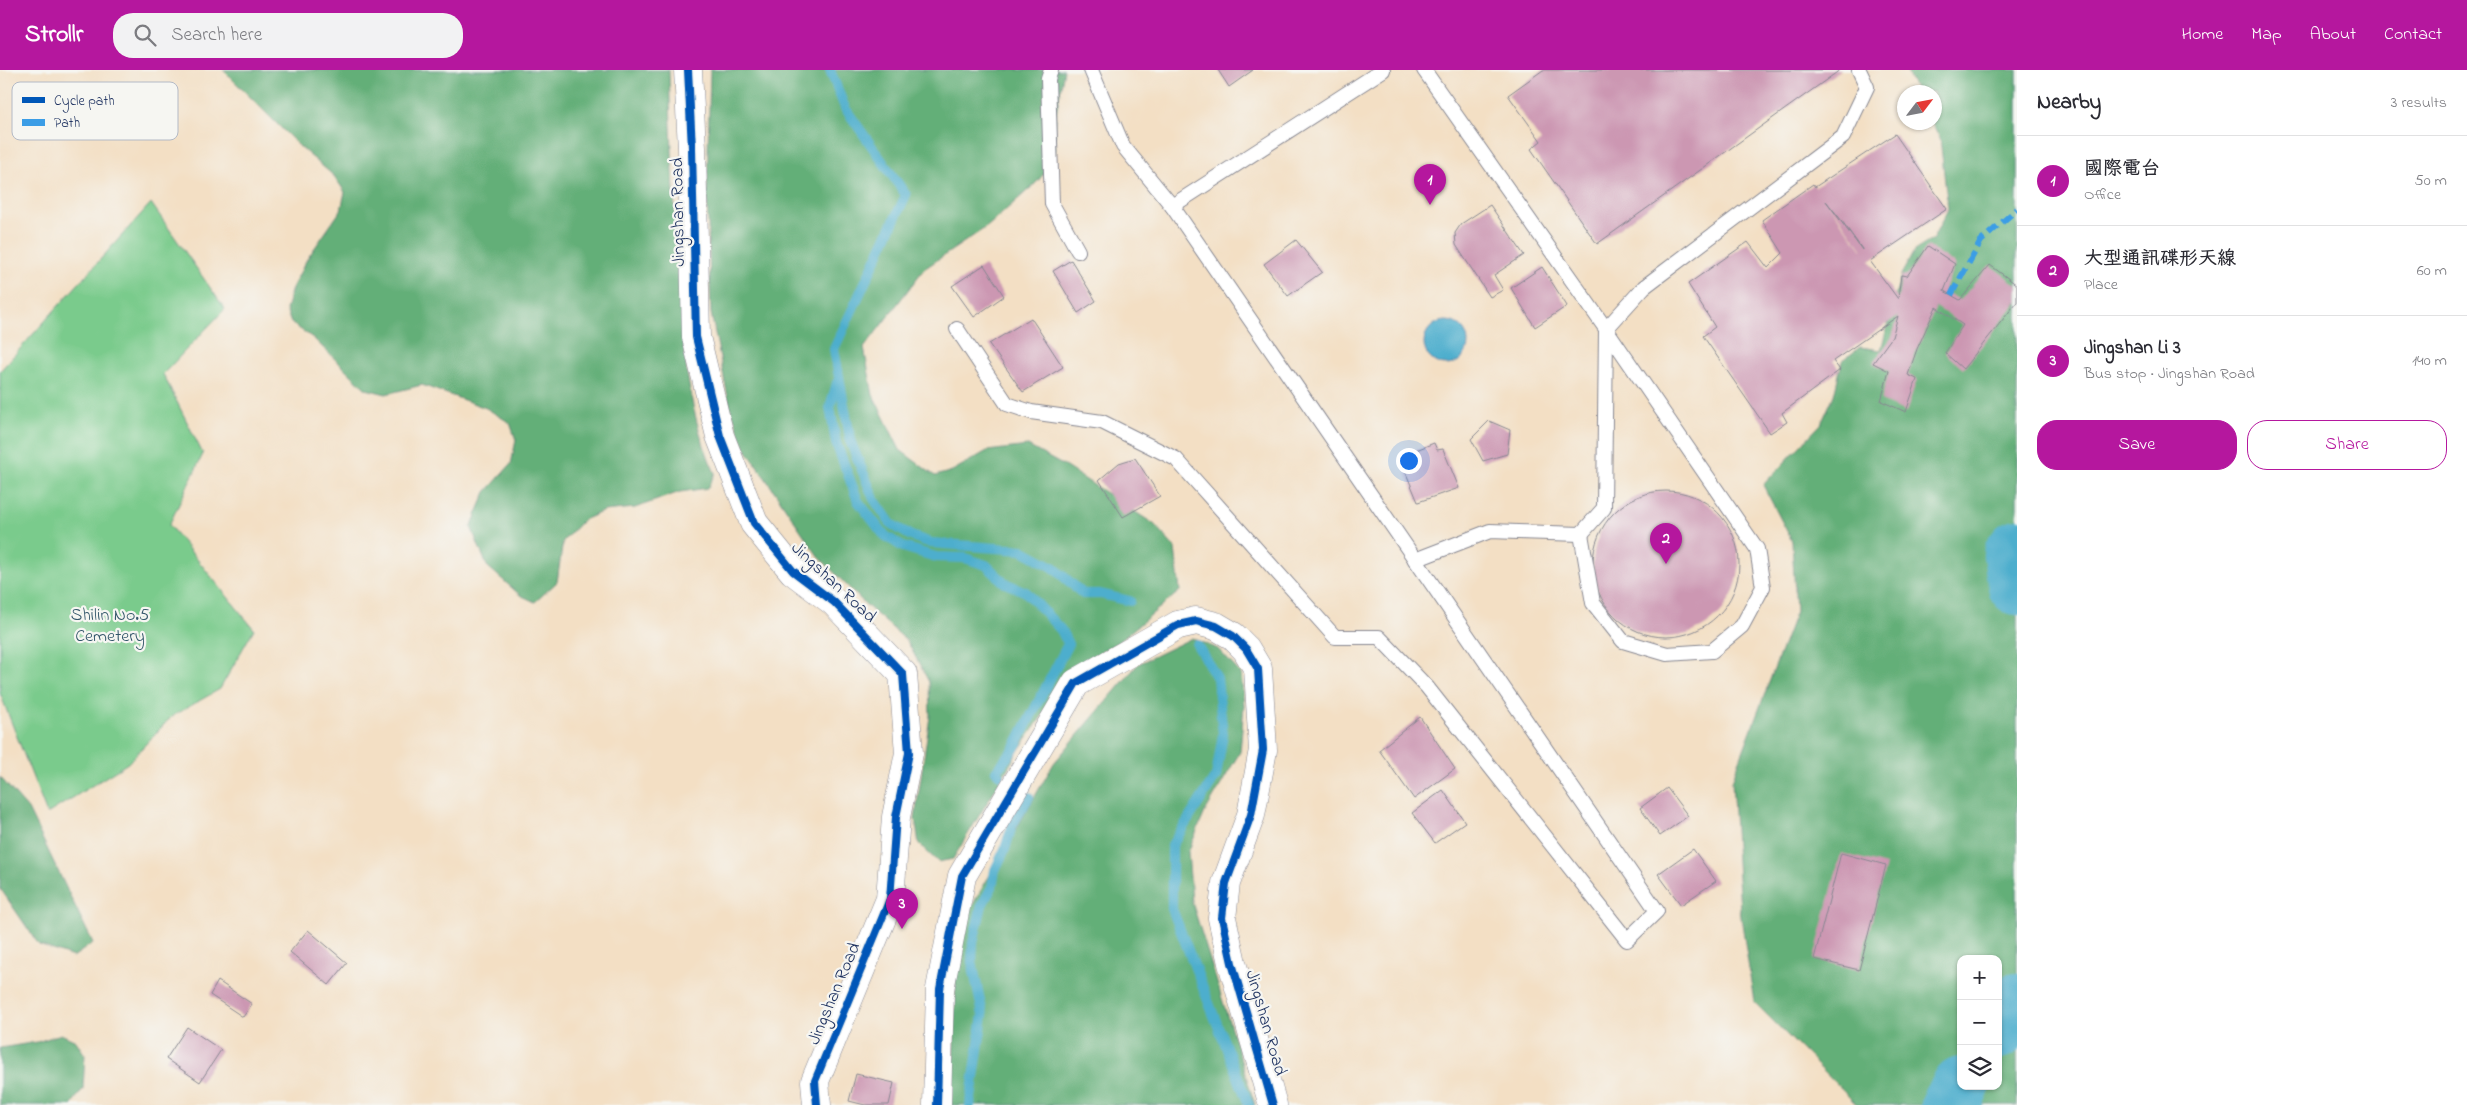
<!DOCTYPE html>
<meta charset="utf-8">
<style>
:root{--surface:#fff;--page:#f2f2f3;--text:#2b2b33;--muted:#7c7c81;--line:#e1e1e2;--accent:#b5179e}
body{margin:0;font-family:"Indie Flower","LXGW WenKai TC",sans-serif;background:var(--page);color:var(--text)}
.controls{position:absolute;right:15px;bottom:15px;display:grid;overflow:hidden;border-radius:10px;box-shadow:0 1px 4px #0004}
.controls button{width:45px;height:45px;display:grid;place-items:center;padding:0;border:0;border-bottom:1px solid var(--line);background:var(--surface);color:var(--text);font:25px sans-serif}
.compass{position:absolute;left:1897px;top:15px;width:45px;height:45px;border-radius:50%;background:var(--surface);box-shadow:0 1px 4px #0004;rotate:58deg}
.you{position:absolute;left:1408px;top:390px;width:18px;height:18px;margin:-12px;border:4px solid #fff;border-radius:50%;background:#1a73e8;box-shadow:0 0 0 8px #1a73e833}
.badge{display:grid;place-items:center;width:32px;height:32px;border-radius:50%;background:var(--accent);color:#fff;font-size:16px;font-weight:700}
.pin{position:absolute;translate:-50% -41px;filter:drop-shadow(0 1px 2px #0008)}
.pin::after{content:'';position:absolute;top:26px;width:18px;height:15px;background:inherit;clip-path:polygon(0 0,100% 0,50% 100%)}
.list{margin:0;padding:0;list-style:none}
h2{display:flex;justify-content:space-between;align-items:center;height:65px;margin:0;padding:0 20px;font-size:21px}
h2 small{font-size:16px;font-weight:400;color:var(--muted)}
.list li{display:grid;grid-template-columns:32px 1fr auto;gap:15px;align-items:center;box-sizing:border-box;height:90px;padding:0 20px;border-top:1px solid var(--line)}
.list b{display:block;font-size:19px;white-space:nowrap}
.list p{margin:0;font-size:16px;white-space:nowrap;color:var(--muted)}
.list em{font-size:16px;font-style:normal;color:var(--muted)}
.actions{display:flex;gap:10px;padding:15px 20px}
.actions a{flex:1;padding:11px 0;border:1px solid var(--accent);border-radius:20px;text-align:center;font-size:18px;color:var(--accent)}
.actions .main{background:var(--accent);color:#fff}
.icon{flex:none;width:28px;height:28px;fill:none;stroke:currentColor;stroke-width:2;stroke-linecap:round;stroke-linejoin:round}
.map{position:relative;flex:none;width:2017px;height:1035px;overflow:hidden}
header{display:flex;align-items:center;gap:30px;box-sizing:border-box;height:70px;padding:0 25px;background:var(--accent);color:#fff}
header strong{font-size:24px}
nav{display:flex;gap:28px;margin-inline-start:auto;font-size:18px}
.search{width:350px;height:45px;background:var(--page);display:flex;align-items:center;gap:12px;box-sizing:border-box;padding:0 18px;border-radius:20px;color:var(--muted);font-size:19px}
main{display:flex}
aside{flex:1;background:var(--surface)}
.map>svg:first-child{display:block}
</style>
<header>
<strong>Strollr</strong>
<div class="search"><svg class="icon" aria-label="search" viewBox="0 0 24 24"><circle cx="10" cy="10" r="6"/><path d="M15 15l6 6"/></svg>Search here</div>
<nav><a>Home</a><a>Map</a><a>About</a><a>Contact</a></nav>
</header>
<main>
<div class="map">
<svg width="2017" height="1035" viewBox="0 0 2017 1035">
<rect width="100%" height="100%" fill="#f6f6f2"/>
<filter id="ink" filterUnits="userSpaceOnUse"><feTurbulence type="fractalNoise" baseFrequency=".02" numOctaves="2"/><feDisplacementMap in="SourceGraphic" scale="10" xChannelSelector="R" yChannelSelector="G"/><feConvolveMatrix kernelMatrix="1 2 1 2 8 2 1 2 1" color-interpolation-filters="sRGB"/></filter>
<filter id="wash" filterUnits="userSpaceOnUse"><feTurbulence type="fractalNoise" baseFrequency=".0096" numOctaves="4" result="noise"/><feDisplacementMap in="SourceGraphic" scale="20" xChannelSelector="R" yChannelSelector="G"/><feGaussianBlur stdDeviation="1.12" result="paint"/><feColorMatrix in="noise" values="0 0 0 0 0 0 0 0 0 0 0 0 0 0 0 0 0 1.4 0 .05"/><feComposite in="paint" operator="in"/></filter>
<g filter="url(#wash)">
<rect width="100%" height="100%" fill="#f3dfc4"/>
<path fill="#7acb8c" stroke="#4a7d75" d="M151,133L225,239L163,304L203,384L169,455L254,559L220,619L171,647L128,693L47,744L0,623V301Z"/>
<g fill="#63af78" stroke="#3f6f6b" fill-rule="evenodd">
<path d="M223,0H669C671,65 674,129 678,194C682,264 685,338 715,403L708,418L680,422L635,438L604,441L583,450L563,471L557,512L535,532L520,525L487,496L471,457L486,422L511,394L516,370L510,353L486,338L422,315L386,324L366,319L313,268L291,253L286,240L292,218L307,189L341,140L345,122L334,106L300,77Z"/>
<path d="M710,0H1064L1056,44L1054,92L1036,113L988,156L924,199L864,278L873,325L900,380L935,406L952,401L987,381L1028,376L1066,397L1154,454L1175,478L1180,521L1118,572L1078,594L1020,678L953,789L938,792L919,774L915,748L930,646L929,612L907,571L865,534L818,486L745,378L730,337L711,243L707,120Z"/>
<path d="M1906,0H2017V1035H1857L1754,932L1740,840L1732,711L1796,541L1792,471L1763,415L1821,354L1834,325L1842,291L1860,277L1881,280L1901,205L1914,181L1933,169L1948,139L1940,68L1932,53L1934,52V22H1917ZM1961,889H1998V1016H1961Z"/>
<path d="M1192,568L1218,579L1241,604L1244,635L1240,682L1205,742L1188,782L1192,832L1255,1035H949L953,1012L956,898L969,841L1054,693L1138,594Z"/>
<path d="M0,707L28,739L93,873L73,887L39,875L0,818Z"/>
<path d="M61,964L76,971L85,985L83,1019L71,1035H0V978L37,972Z"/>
</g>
<circle fill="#4eaecd" stroke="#346e96" cx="1446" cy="273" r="22"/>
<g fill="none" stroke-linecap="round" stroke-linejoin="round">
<g stroke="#4eaecd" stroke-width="10">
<path d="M830,0L845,38L906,125L834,279L851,373L874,429L891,454L911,466L931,473L1022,480L1053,497L1083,524H1100L1130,531"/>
<path d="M837,313L830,337L836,373L858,431L884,465L903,477L936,487L965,488L986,495L1005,513L1026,522L1061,560L1068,574L1014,679L996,701L1000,705"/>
<path d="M1197,575L1217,608L1223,664L1216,706L1172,775V839L1249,1035"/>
<path d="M970,1035L983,945L972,892L973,873L982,835L992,817L995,800L1005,779L1012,755L1029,727"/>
</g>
<g stroke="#4eaecd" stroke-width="58">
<path d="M2017,478L2012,485L2017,516"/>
<path d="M1998,960L2017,932"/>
<path d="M1950,1035L1961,1016"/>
</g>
</g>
<g id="blocks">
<g fill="#cc97b2" fill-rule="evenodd">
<path d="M1218,0H1253L1229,17Z"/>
<path d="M1543,0H1840L1597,174L1531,79L1541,71L1508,25Z"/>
<path d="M1895,64L1947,139L1870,191L1898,229L1901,205L1907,206L1928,176L1955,194L1944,221L1960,230L1990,195L2017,215V232L1963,299L1945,283L1963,255L1936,237L1917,279L1908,305L1917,309L1906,342L1881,331L1889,301L1873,293L1892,267L1898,246L1833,291L1840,300L1782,343L1787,352L1770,363L1703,266L1715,257L1688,214L1748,172L1768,198L1783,183L1762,150L1813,114L1815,117ZM1826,131L1842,151L1862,179V180Z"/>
<path d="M1490,135L1524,185L1494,205L1503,220L1490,227L1456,175L1455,163L1461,154Z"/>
<path d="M1296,170L1322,202L1288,226L1264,194Z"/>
<path d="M1071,190L1096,231L1078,243L1053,201Z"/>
<path d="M984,195L1004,226L974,247L952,216Z"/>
<path d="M1542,197L1567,236L1535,257L1511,218Z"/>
<path d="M1031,248L1063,297L1023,322L989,274Z"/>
<path d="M1489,351L1510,360L1507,384L1483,391L1471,369Z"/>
<path d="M1434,373L1437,380L1443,379L1459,418L1418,432L1403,396L1408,393L1406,384Z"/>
<path d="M1135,388L1160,426L1123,447L1099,410L1119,393Z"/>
<circle cx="1666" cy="494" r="73"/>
<path d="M1420,647L1455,699L1414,729L1379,680Z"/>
<path d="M1667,718L1688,746L1660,766L1640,738Z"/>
<path d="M1443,720L1465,752L1435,773L1412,743Z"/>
<path d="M1693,779L1716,811L1681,835L1658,804Z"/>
<path d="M1841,783L1886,795L1859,900L1814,889Z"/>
<path d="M308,860L347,893L329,915L290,882Z"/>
<path d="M218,911L252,934L243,947L210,925Z"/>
<path d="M187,957L221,980L200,1012L166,989Z"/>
<path d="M856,1004L894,1013L889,1035H865L849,1031Z"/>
</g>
</g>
</g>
<g filter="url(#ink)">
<use href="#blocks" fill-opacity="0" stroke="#878791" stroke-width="1"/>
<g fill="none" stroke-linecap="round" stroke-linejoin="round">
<defs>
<g id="lane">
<path d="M1051,0L1048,9L1052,134L1078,181"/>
<path d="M1091,0L1123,76L1172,136L1383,0"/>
<path d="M1424,0L1606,259L1757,479L1763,517L1742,556L1712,581L1667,584L1623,571L1593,533L1581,464"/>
<path d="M957,259L1007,334L1031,342L1102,352L1176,389L1335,567H1379L1427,617L1627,870L1657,841L1172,136"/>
<path d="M1415,490L1490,461L1581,464L1604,438L1606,259L1644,217L1843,67L1867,17L1859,0"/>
</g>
<g id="secondary">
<path d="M688,0L692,78L696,267L720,366L754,453L793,501L834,532L903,604L909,683L896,747L890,829L815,1011L817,1035"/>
<path d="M937,1035L940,919L962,806L1076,613L1178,555L1196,551L1216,556L1233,566L1246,579L1258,599L1263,680L1251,745L1226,813L1222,848L1232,893L1273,1035"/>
</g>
</defs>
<use href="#lane" stroke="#878791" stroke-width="16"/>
<use href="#secondary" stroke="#878791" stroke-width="29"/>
<use href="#lane" stroke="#fff" stroke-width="14"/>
<use href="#secondary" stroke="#fff" stroke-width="28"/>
<path stroke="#3b9de6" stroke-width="6" stroke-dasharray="12 6" stroke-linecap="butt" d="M1951,225L1981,171L2017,139"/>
<defs>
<g id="cycleway">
<path d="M688,0L692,78L696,267L720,366L754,453L793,501L834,532L903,604L909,683L896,747L890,829L815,1011L817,1035"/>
<path d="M937,1035L940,919L962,806L1076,613L1178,555L1196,551L1216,556L1233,566L1246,579L1258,599L1263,680L1251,745L1226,813L1222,848L1232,893L1273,1035"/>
</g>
</defs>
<use href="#cycleway" stroke="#f6f6f2" stroke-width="11"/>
<use href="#cycleway" stroke="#0057b8" stroke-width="8"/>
</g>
</g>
<g text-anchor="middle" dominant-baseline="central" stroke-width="4.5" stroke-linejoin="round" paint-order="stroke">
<g font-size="18" fill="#1b2f5e" stroke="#f6f6f2">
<text transform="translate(679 142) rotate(-91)">Jingshan Road</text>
<text transform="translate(833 513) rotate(43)">Jingshan Road</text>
<text transform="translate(835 924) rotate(-67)">Jingshan Road</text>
<text transform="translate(1265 953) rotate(74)">Jingshan Road</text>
</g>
<g font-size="18" fill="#33566a" stroke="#f6f6f2">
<text x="110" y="546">Shilin No.5<tspan x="110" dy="21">Cemetery</tspan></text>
</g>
</g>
<rect x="12" y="12" width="166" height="58" rx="8" fill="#f6f6f2" stroke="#b4bac6" stroke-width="1"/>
<rect x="22" y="27" width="23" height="6" fill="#0057b8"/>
<rect x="22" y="49" width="23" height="7" fill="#3b9de6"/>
<g font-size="14" fill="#1b2f5e">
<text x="54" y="35">Cycle path</text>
<text x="54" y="57">Path</text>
</g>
</svg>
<div class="controls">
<button>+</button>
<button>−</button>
<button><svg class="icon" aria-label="layers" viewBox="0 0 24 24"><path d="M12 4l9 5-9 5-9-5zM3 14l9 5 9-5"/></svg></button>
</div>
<svg class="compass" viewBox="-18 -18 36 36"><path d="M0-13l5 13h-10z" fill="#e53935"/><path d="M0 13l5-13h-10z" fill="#7c7c81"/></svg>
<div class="you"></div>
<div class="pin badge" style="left:1430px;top:135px">1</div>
<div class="pin badge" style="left:1666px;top:494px">2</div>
<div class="pin badge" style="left:902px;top:859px">3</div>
</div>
<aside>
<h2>Nearby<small>3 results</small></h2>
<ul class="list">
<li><span class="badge">1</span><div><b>國際電台</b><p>Office</p></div><em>50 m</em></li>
<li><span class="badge">2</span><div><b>大型通訊碟形天線</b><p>Place</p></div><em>60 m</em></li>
<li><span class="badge">3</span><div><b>Jingshan Li 3</b><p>Bus stop · Jingshan Road</p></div><em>140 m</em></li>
</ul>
<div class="actions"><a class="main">Save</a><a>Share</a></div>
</aside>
</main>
